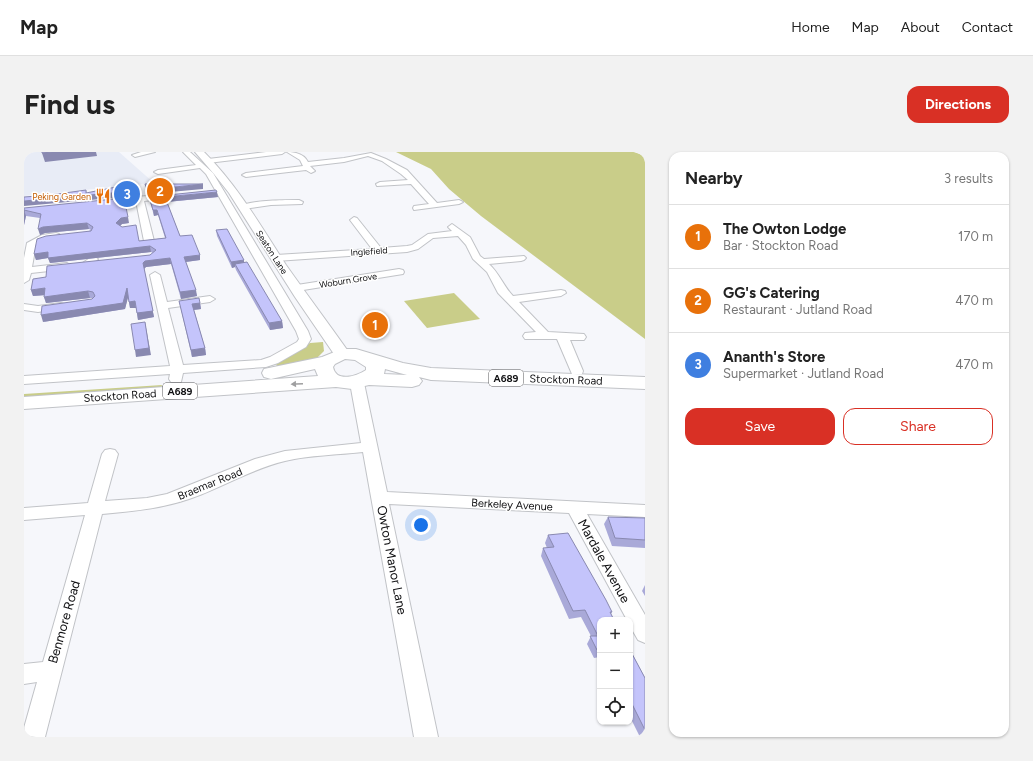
<!DOCTYPE html>
<meta charset="utf-8">
<style>
:root{--surface:#fff;--page:#f2f2f2;--text:#222;--muted:#767676;--line:#e0e0e0;--accent:#d93025}
body{margin:0;font-family:Figtree,sans-serif;background:var(--page);color:var(--text)}
.controls{position:absolute;right:12px;bottom:12px;display:grid;overflow:hidden;border-radius:8px;box-shadow:0 1px 3px #0004}
.controls button{width:36px;height:36px;display:grid;place-items:center;padding:0;border:0;border-bottom:1px solid var(--line);background:var(--surface);color:var(--text);font:20px sans-serif}
.you{position:absolute;left:397px;top:373px;width:14px;height:14px;margin:-10px;border:3px solid #fff;border-radius:50%;background:#1a73e8;box-shadow:0 0 0 6px #1a73e833}
.badge{display:grid;place-items:center;width:26px;height:26px;border-radius:50%;background:var(--accent);color:#fff;font-size:13px;font-weight:700}
.pin{position:absolute;translate:-50% -50%;border:2px solid #fff;box-shadow:0 1px 4px #0006}
.list{margin:0;padding:0;list-style:none}
h2{display:flex;justify-content:space-between;align-items:center;height:52px;margin:0;padding:0 16px;font-size:17px}
h2 small{font-size:13px;font-weight:400;color:var(--muted)}
.list li{display:grid;grid-template-columns:26px 1fr auto;gap:12px;align-items:center;box-sizing:border-box;height:64px;padding:0 16px;border-top:1px solid var(--line)}
.list b{display:block;font-size:15px;white-space:nowrap}
.list p{margin:0;font-size:13px;white-space:nowrap;color:var(--muted)}
.list em{font-size:13px;font-style:normal;color:var(--muted)}
.actions{display:flex;gap:8px;padding:12px 16px}
.actions a{flex:1;padding:9px 0;border:1px solid var(--accent);border-radius:12px;text-align:center;font-size:14px;color:var(--accent)}
.actions .main{background:var(--accent);color:#fff}
.icon{flex:none;width:22px;height:22px;fill:none;stroke:currentColor;stroke-width:2;stroke-linecap:round;stroke-linejoin:round}
.map{position:relative;flex:none;width:621px;height:585px;overflow:hidden;border-radius:12px}
header{display:flex;align-items:center;gap:24px;box-sizing:border-box;height:56px;padding:0 20px;background:var(--surface);border-bottom:1px solid var(--line)}
header strong{font-size:19px}
nav{display:flex;gap:22px;margin-inline-start:auto;font-size:14px}
.intro{display:flex;align-items:center;justify-content:space-between;box-sizing:border-box;height:96px;padding:0 24px}
h1{margin:0;font-size:28px}
.button{padding:10px 18px;border-radius:12px;background:var(--accent);color:#fff;font-size:14px;font-weight:700}
main{display:flex;gap:24px;padding:0 24px}
aside{flex:1;background:var(--surface);border-radius:12px;box-shadow:0 1px 3px #0004}
.map>svg:first-child{display:block}
</style>
<header>
<strong>Map</strong>
<nav><a>Home</a><a>Map</a><a>About</a><a>Contact</a></nav>
</header>
<div class="intro"><h1>Find us</h1><a class="button">Directions</a></div>
<main>
<div class="map">
<svg width="621" height="585" viewBox="0 0 621 585">
<rect width="100%" height="100%" fill="#f6f7fb"/>
<path fill="#e8ecf6" d="M0,0H95L130,31L0,44Z"/>
<g fill="#c9cd89">
<path d="M372,0H610L621,4V187L457,64L425,37L407,17Z"/>
<path d="M430,141L456,167L403,176L380,149Z"/>
<path d="M299,190L300,199L292,207L253,215L252,211L286,191Z"/>
<path d="M138,233L137,236L0,247V242Z"/>
</g>
<g fill="none" stroke-linecap="round" stroke-linejoin="round">
<defs>
<g id="minor">
<path d="M117,0H131L111,5L108,3Z"/>
<path d="M159,0H166L189,21L284,179L287,187L282,195L254,211L242,215L159,221L157,230H147L145,227L146,222L0,232V224L146,214L126,123L131,120L136,123L143,150L186,144L191,147L186,150L144,156L159,213L237,208L246,205L273,190L275,187L272,179L182,22L176,16L134,22L130,20L134,18L172,13Z"/>
<path d="M242,0H261L258,2L184,11L181,9L184,7Z"/>
<path d="M263,0C271,0 280,2 284,10L320,6L347,1L362,7L383,18L413,51L435,48L439,50L435,52L390,58L389,56L390,54L405,52L387,32L353,34L352,32L356,30L384,28L377,22L358,9L344,4L320,10L286,14L291,19L287,21L282,18L222,25L218,23L222,21L279,14L276,8Z"/>
<path d="M144,42H147V46L120,49L130,89L125,92L120,89L112,49L81,52L77,50L81,48Z"/>
<path d="M275,48L279,50L278,52L247,53L219,57L215,55C223,48 263,48 275,48Z"/>
<path d="M330,65L333,66L357,96L383,94L388,93L404,82L428,79L424,75L428,72L446,85L456,104L460,107L500,104L502,106L500,108L497,109L465,112C475,121 480,135 489,144L537,138L541,139L542,141L537,144L495,150L524,180L560,182L562,185L560,188H546L559,219L558,222H548L533,187H501L499,184L501,181L512,180L474,141L463,120L449,107L442,93L434,84L409,86L394,97L383,100L252,109L247,106L252,103L348,97L326,68Z"/>
<path d="M32,81L35,82L37,84L35,86L23,88L12,92L8,115L43,111L48,114L43,117L7,121L5,128L0,131V106L3,91L18,83Z"/>
<path d="M69,104L74,107L69,112L74,116L69,119L57,112Z"/>
<path d="M375,117L379,118L380,120L379,122L273,139L268,136L273,133Z"/>
<path d="M37,151L41,152L43,154L41,156L14,160L0,158V152L14,154Z"/>
<path d="M333,227L338,228L340,231L363,340L621,353V365L563,362L621,463V491L614,488L606,474V468H603L545,361L365,352L414,585H390L339,300C313,303 286,303 261,309C227,317 197,336 165,347C136,357 108,359 78,362L21,585H0V576L13,530L0,532V512L19,510L61,363L0,368V356L64,351L78,302L81,298L86,297L91,298L94,302L81,349L123,346L143,342L231,307L261,299L337,291L326,231L328,228Z"/>
</g>
<path id="major" d="M171,0H180C213,33 237,74 262,113C283,143 305,172 326,202L324,205L318,207L312,205L271,145L205,41L190,22Z"/>
<path id="highway" d="M318,197H332L379,211L407,216L621,225V237L407,228L395,225L398,229L395,233L388,235L345,233L328,237L312,235L0,257V245L294,224L291,217L247,227L240,225L238,221L240,217L298,205ZM321,207L331,208L342,215V218C333,224 312,231 309,215L311,212ZM361,217L383,223L360,222Z"/>
</defs>
<use href="#minor" stroke="#c1c3c7" stroke-width="2"/>
<use href="#major" stroke="#c1c3c7" stroke-width="2"/>
<use href="#highway" stroke="#c1c3c7" stroke-width="2"/>
<use href="#minor" fill="#fff" fill-rule="evenodd"/>
<use href="#major" fill="#fff" fill-rule="evenodd"/>
<use href="#highway" fill="#fff" fill-rule="evenodd"/>
</g>
<g fill="#a9a9d8">
<path d="M125,45H194L143,50L156,84L176,108L162,110L173,144L157,147L147,112L122,115L120,117L130,165L114,168L112,156H106L104,144L101,157L19,170L68,147L69,146H66L22,151L20,145V143L9,144L7,138L22,125L126,103L129,101L127,100L26,111L24,106L12,108L10,102L67,78L65,77L21,81L16,83V66L2,64L0,73V56L105,71L98,72L96,74L115,89L141,86L134,63L130,64Z"/>
<path d="M192,78L220,110L258,169L259,176L246,178L212,118L211,115L208,116L193,84Z"/>
<path d="M155,149L176,151L177,157L170,158L181,196L182,203L168,205Z"/>
<path d="M584,365L621,366V396L588,394L580,372Z"/>
<path d="M524,383L588,460L587,462L576,468V505L570,506L563,492L567,484L557,465L545,467L517,404L519,396H523L521,391Z"/>
<path d="M621,433V444L618,439Z"/>
<path d="M606,498L621,526V585H616L606,565Z"/>
</g>
<g fill="#8989b0">
<path d="M28,0H72L73,4L21,10L18,1Z"/>
<path d="M179,32V37L124,42L123,38Z"/>
<path d="M62,38L63,43L98,40L99,45L0,54V49Z"/>
<path d="M193,40L194,45L142,50L141,45Z"/>
<path d="M0,58L2,64L0,73Z"/>
<path d="M129,58H133L134,63L130,64Z"/>
<path d="M104,65L105,71L98,72L94,76L92,71L97,66Z"/>
<path d="M63,71L65,77L21,81L16,83L14,77L19,75Z"/>
<path d="M126,94L127,100L26,111L24,106L12,108L10,102L24,100Z"/>
<path d="M176,103V108L161,110L160,105Z"/>
<path d="M146,106L147,112L122,115L120,117L130,165L114,168L113,161L119,111L121,109Z"/>
<path d="M220,108V114L211,112V115L208,116L207,110Z"/>
<path d="M21,136L23,143L9,144L7,138Z"/>
<path d="M103,136L105,142L101,157L19,170L17,163Z"/>
<path d="M172,138L173,144L157,147L156,140Z"/>
<path d="M64,139L66,146L22,151L20,145Z"/>
<path d="M111,149L112,156H106L105,150Z"/>
<path d="M176,151L177,157L169,158L168,152Z"/>
<path d="M258,169L259,176L246,178L245,171Z"/>
<path d="M121,170L127,203L112,205L111,198Z"/>
<path d="M181,196L182,203L168,205L167,198Z"/>
</g>
<g fill="#c4c4fb" stroke="#8989b0">
<path d="M18,0H28L18,1Z"/>
<path d="M121,32H179L123,38Z"/>
<path d="M97,34L98,40L0,49V45L26,43L62,38V41Z"/>
<path d="M192,38L193,40L141,45L156,84L168,83L176,103L160,105L172,138L156,140L146,106L121,109L119,111L129,159L113,161L111,149L105,150L103,136L99,151L17,163L18,154L68,147L71,144L69,140L64,139L20,145L21,136L7,138L9,127L22,125L23,114L126,103L132,98L126,94L24,106V100L10,102L13,87L22,84L67,79L69,75L63,71L19,75L14,77L17,62L0,58V60V56L100,46L104,65L97,66L92,71L98,75L112,73L115,89L142,86L133,58H129L125,45Z"/>
<path d="M203,77L220,108L207,110L192,78Z"/>
<path d="M223,110L258,169L245,171L211,112Z"/>
<path d="M175,146L176,151L168,152L181,196L167,198L155,149Z"/>
<path d="M121,170L125,196L111,198L107,172Z"/>
<path d="M584,365L621,366V388L591,386Z"/>
<path d="M544,381L582,448L588,460H586L590,468H576V498H573L566,484H574L561,458L549,459L519,396L530,395L524,383Z"/>
<path d="M606,498L621,526V578L606,548Z"/>
</g>
<defs><path id="oneway-solid" d="M-6-.8H1V-3.2L6.5 0L1 3.2V.8H-6Z"/></defs>
<use fill="#9f9fa0" href="#oneway-solid" transform="translate(273 232) rotate(177)"/>
<defs>
<symbol id="restaurant-bare" viewBox="-9 -9 18 18"><path d="M-5-6h1v4h1v-4h1v4h1v-4h1v5L-1.5 .5V6h-2V.5L-5-1ZM5-6V6H3V1.5H1.5Q1.5-4 5-6Z" fill="#e8710a" stroke="#fff" stroke-width="2.5" paint-order="stroke"/></symbol>
</defs>
<g fill-rule="evenodd">
<use href="#restaurant-bare" x="68" y="33" width="22" height="22"/>
</g>
<g text-anchor="middle" dominant-baseline="central" stroke-width="3" stroke-linejoin="round" paint-order="stroke">
<g font-size="9" fill="#c56008" stroke="#fff" text-anchor="end">
<text x="67" y="44">Peking Garden</text>
</g>
<g font-size="9" fill="#0f0f11" stroke="#fff">
<text transform="translate(345 99) rotate(-4)">Inglefield</text>
<text transform="translate(248 100) rotate(57)">Seaton Lane</text>
<text transform="translate(324 128) rotate(-9)">Woburn Grove</text>
</g>
<g fill="#fff" stroke="#575758" stroke-width="1">
<rect x="465" y="218" width="34" height="16" rx="3"/>
<rect x="139" y="231" width="34" height="16" rx="3"/>
</g>
<g font-size="10" font-weight="bold" fill="#0f0f11">
<text x="482" y="226">A689</text>
<text x="156" y="239">A689</text>
</g>
<g font-size="11" fill="#0f0f11" stroke="#fff">
<text transform="translate(542 228) rotate(2)">Stockton Road</text>
<text transform="translate(96 244) rotate(-4)">Stockton Road</text>
<text transform="translate(186 332) rotate(-22)">Braemar Road</text>
<text transform="translate(488 353) rotate(3)">Berkeley Avenue</text>
</g>
<g font-size="13" fill="#0f0f11" stroke="#fff">
<text transform="translate(368 408) rotate(79)">Owton Manor Lane</text>
<text transform="translate(580 409) rotate(61)">Mardale Avenue</text>
<text transform="translate(40 470) rotate(-74)">Benmore Road</text>
</g>
</g>
</svg>
<div class="controls">
<button>+</button>
<button>−</button>
<button><svg class="icon" aria-label="locate" viewBox="0 0 24 24"><circle cx="12" cy="12" r="6"/><path d="M12 2v4M12 18v4M2 12h4M18 12h4"/></svg></button>
</div>
<div class="you"></div>
<div class="pin badge" style="left:351px;top:173px;background:#e8710a">1</div>
<div class="pin badge" style="left:136px;top:39px;background:#e8710a">2</div>
<div class="pin badge" style="left:103px;top:42px;background:#3f7fe0">3</div>
</div>
<aside>
<h2>Nearby<small>3 results</small></h2>
<ul class="list">
<li><span class="badge" style="background:#e8710a">1</span><div><b>The Owton Lodge</b><p>Bar · Stockton Road</p></div><em>170 m</em></li>
<li><span class="badge" style="background:#e8710a">2</span><div><b>GG's Catering</b><p>Restaurant · Jutland Road</p></div><em>470 m</em></li>
<li><span class="badge" style="background:#3f7fe0">3</span><div><b>Ananth's Store</b><p>Supermarket · Jutland Road</p></div><em>470 m</em></li>
</ul>
<div class="actions"><a class="main">Save</a><a>Share</a></div>
</aside>
</main>
